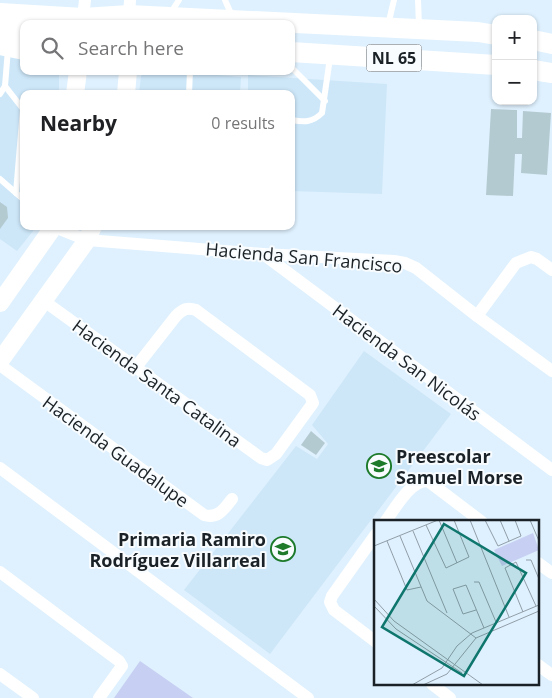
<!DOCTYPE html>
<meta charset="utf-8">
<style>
:root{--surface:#fff;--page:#f6f6f6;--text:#202124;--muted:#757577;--line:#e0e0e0}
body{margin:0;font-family:"Open Sans",sans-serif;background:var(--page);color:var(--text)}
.controls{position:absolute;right:15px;top:15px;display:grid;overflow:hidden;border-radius:10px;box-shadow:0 1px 4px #0004}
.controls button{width:45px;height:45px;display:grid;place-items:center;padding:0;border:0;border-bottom:1px solid var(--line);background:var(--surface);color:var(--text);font:25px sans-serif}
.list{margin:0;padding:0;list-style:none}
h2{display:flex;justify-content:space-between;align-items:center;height:65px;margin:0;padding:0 20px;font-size:21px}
h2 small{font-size:16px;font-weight:400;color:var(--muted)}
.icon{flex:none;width:28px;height:28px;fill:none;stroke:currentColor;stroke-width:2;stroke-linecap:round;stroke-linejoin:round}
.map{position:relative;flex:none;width:552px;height:698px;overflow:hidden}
.search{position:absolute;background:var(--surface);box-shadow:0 1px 4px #0004;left:20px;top:20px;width:275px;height:55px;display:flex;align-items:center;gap:12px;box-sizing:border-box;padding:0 18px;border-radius:10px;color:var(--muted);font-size:19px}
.panel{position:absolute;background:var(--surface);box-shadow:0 1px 4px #0004;left:20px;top:90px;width:275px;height:140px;border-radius:10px}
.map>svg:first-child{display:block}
</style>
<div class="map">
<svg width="552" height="698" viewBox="0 0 552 698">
<rect width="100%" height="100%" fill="#dff1fe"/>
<g fill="#cde7f9">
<path d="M0,53L24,59V71H59V94H24V226H37L17,251L0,239Z"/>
<path d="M145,71H171L241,77L240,94H139L141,76Z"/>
<path d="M248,75L387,84L382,194L291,191V94H248Z"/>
<path d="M364,351L451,414L270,654L184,590L296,446L317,459L328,444L312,425Z"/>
</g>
<path fill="#c7cff2" d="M140,661L193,698H114Z"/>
<g fill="#b4cad1">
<path d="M491,109L517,110V138H522L523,111L551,113L547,175L521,173L522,154H515L513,196L486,195Z"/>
<path d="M0,202L7,207L8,218L0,229Z"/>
<path d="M311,431L325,443L316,455L301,445Z"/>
</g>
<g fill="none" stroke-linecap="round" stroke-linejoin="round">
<g stroke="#fff" stroke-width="6">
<path d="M225,0L232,16"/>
<path d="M418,0L419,26"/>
<path d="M170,14L179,0"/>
<path d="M388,25L394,0"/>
<path d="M291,67L325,101"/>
<path d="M5,86L23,109L16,193"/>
<path d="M0,94L5,86L8,49"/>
<path d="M189,94L190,71"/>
<path d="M291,120C304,122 312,123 322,113L330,58"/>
<path d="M0,179L24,200"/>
</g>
<g stroke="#fff" stroke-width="12">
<path d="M129,15L130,0"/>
<path d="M83,18L85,0"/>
<path d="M54,227L87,240L263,254L394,261L405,263L416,268L477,316L552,371"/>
<path d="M263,254L552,470"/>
<path d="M44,301L261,458L267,460L276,454L313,403L310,395L196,310C187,307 183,309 176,316L136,367"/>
<path d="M477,316L516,263L531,257L537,259L552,270"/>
<path d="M0,365L204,515C218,519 224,509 232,499"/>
<path d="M0,468L308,698"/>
<path d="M385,522C395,509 410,480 428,481L482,522"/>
<path d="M376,534L332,596L330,602L334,610L376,642"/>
<path d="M538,563L552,573"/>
<path d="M0,572L119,661L122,666L99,698"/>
<path d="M538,665L552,675"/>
<path d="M0,674L33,698"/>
<path d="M432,684L450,698"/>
</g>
<g stroke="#fff" stroke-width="18">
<path d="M75,94L78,71"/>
<path d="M126,94L128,71"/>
<path d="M0,303L54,226"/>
<path d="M0,361L87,240L93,226"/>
</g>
<g stroke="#fff" stroke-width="20">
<path d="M0,13L83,18L129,15L478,32L496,35"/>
<path d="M0,28L24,31"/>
<path d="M533,40L552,44"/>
<path d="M0,45L24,50"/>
<path d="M291,52L496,65"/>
<path d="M533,70L552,73"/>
</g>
</g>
<defs>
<symbol id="school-ring" viewBox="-11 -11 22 22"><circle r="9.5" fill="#f8fcfe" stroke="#1c7a2a" stroke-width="1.5"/><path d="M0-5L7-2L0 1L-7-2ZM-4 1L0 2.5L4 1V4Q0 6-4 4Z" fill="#1c7a2a"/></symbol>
</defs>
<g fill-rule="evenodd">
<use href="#school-ring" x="365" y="452" width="28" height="28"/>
<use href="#school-ring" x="269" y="535" width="28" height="28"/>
</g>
<g text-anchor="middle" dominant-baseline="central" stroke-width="4" stroke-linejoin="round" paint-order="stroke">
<rect fill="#f8fcfe" stroke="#5d6368" stroke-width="1" x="366.5" y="44.5" width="55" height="27" rx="4"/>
<g font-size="16" font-weight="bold" fill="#1b2227">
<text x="394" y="58">NL 65</text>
</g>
<g font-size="18" fill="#1b2227" stroke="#f8fcfe">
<text transform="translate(304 257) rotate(5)">Hacienda San Francisco</text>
<text transform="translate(407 362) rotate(37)">Hacienda San Nicolás</text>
<text transform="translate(157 383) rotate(36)">Hacienda Santa Catalina</text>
<text transform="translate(116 451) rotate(36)">Hacienda Guadalupe</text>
</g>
<g font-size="18" font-weight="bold" fill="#1b2227" stroke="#f8fcfe" text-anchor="start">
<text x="396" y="456">Preescolar<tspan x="396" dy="21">Samuel Morse</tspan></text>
<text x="266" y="539" text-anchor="end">Primaria Ramiro<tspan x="266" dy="21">Rodríguez Villarreal</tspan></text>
</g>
</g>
<g transform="translate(374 520)">
<rect width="165" height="165" fill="#dff1fe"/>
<path d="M159,13L165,30L128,46L120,30Z" fill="#c7cff2"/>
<path fill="none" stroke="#919ea8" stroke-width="1" d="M65,0L83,43M96,0L135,97M111,0L124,26L147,16L141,0M126,0L135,21M156,0L165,21M52,5L72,48L95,37L80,0M39,11L73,93M26,16L53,81L102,118M13,21L33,70L47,67M0,26L64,0M152,40H157L165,59M100,62H105L122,102M0,79L20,101L109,165M0,86L22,109L88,153M102,90L89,94L79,69L92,65L110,108M149,92L131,48L142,42L162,86M38,165L68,148L83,126L98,113L165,85M49,165L73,154L102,118L165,91"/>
<path fill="#0f766e" fill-opacity="0.15" stroke="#0f766e" stroke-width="2.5" d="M70,4L152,53L90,156L8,107Z"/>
<rect width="165" height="165" fill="none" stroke="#1b2227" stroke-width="2.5"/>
</g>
</svg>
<div class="controls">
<button>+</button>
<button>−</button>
</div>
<div class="search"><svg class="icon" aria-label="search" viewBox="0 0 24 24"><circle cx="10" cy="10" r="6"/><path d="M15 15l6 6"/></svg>Search here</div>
<section class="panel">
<h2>Nearby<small>0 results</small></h2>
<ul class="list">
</ul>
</section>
</div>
